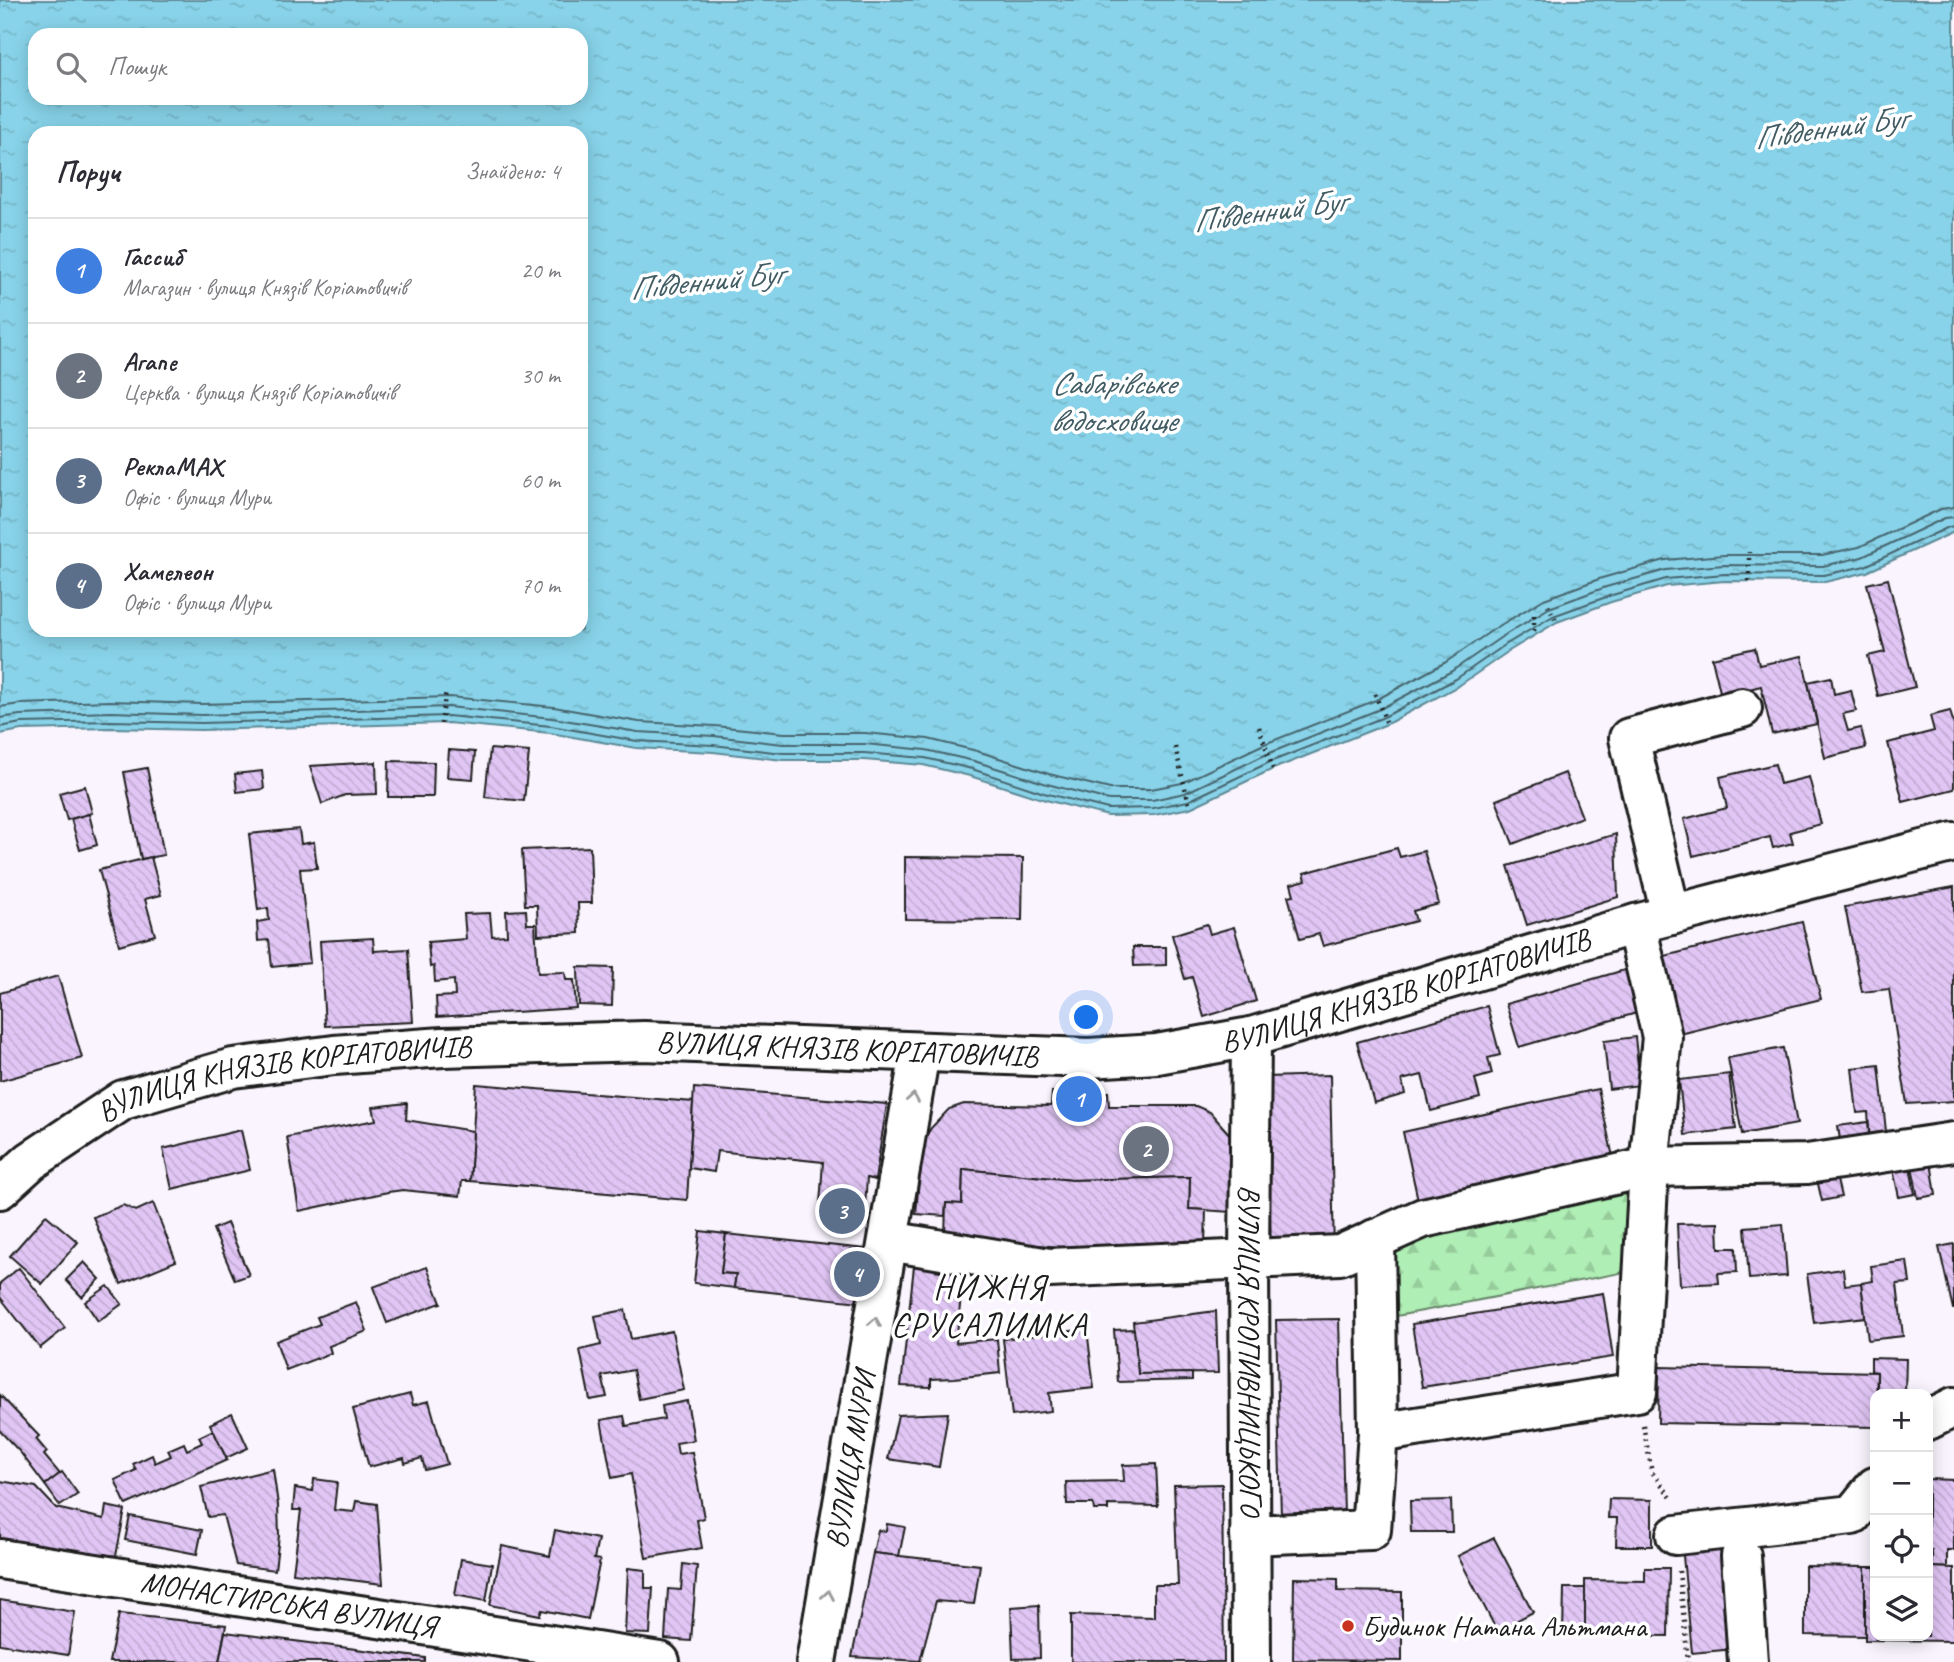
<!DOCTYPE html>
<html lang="uk">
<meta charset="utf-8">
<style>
:root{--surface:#fff;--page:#f2f2f3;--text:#2b2b33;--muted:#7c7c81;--line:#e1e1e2;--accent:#c8321e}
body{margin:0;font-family:Caveat,sans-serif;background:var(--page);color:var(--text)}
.controls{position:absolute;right:21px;bottom:21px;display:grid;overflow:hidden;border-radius:14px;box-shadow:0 4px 18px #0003}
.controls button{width:63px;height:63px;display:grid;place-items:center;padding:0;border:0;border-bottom:2px solid var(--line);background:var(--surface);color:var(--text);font:35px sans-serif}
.you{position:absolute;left:1087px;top:1018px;width:24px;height:24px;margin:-18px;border:5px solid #fff;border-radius:50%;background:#1a73e8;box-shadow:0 0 0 10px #1a73e833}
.badge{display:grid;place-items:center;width:46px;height:46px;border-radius:50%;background:var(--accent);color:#fff;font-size:23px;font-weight:700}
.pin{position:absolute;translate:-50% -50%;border:4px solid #fff;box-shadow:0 2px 7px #0006}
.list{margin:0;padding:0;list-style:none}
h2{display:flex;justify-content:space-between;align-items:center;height:91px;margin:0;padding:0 28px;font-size:30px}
h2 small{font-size:23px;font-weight:400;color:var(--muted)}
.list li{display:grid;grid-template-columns:46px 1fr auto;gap:21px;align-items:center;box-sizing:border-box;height:105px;padding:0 28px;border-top:2px solid var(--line)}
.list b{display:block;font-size:26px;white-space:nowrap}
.list p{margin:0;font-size:23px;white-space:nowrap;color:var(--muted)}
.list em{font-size:23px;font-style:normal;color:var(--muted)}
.icon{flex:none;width:38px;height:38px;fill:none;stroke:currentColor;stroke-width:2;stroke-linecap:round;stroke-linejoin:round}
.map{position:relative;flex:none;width:1954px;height:1662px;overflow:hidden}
.search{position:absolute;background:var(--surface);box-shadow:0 4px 18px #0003;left:28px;top:28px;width:560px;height:77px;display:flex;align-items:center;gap:18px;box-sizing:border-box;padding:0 24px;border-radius:21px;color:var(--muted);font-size:26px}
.panel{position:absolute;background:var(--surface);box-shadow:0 4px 18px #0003;left:28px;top:126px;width:560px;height:511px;border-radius:21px}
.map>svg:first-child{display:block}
</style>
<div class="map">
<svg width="1954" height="1662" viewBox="0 0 1954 1662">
<defs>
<pattern id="forest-firs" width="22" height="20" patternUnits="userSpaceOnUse" patternTransform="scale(1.75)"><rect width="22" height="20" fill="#afeeb5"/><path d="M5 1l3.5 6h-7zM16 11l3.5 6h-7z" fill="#96cc9b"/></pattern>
<pattern id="water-ripples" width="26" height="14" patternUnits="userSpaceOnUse" patternTransform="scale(1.75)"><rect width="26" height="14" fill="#88d3e9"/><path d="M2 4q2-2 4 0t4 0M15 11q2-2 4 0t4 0" fill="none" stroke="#75b5c7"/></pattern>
<pattern id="building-back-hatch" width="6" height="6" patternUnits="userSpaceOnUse" patternTransform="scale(1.75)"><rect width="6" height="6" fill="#e1c6f5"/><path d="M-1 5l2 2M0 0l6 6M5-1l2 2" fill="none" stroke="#c0aad1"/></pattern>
</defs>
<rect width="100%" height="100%" fill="#f9f4fd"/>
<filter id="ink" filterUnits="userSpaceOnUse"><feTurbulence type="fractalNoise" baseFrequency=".0143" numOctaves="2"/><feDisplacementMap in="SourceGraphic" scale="14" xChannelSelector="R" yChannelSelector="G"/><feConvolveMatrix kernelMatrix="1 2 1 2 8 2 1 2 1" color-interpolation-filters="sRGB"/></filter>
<g filter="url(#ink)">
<path fill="url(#forest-firs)" stroke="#668568" stroke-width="2" d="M1637,1182L1631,1271L1386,1318L1384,1248Z"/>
<path fill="url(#water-ripples)" stroke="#5d8a97" stroke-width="2" fill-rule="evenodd" d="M0,0H1954V532L1867,572L1825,582L1725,581L1667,586L1611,602L1557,622L1509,651L1460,685L1387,724L1273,769L1190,808L1154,815L1108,816L1042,799L970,776L923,765L864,760H783L713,752L636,748L550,733L448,723L202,730L111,728L21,730L0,734ZM35,35H581V98H35ZM35,133H581V630H35Z"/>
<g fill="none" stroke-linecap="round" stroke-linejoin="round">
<g stroke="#47656e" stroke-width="2">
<path d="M0,707L20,704L110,701L202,704L450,697L554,707L639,722L715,726L784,733H865L928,739L977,751L1049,774L1110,789H1151L1182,783L1262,745L1376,700L1446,662L1494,629L1544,599L1602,578L1665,560L1724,555H1822L1859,547L1941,509L1954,507"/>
<path d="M0,718L20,715L111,712L202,715L449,707L552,718L638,732L714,736L783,744H865L926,750L974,761L1047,784L1109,800H1152L1185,793L1267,754L1380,709L1452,671L1500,638L1549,608L1606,587L1666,570L1724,565L1823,566L1862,557L1945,518L1954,517"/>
<path d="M0,727L21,723L111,721L202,723L448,716L551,726L637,741L713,745L783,753H864L925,758L972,769L1044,793L1108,809L1153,808L1188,801L1270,762L1384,717L1456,679L1505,645L1553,616L1609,596L1666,579L1725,574L1824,575L1865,566L1949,527L1954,526"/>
</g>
</g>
<g fill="url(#building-back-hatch)" stroke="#1c1c1c" stroke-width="2">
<path d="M1888,579L1915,687L1878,696L1868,656L1885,652L1867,584Z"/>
<path d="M1755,648L1759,665L1802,656L1817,724L1772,734L1761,686L1721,696L1712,658Z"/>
<path d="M1831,677L1834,694L1851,690L1856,711L1843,714L1848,731L1861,728L1866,748L1825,758L1808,682Z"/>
<path d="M1950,711L1954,725V789L1903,802L1888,743L1934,731L1930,716Z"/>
<path d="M490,749L529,752L524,801L485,797Z"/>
<path d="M449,750L475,752L473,779L447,777Z"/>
<path d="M389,761L434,762L433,797H388Z"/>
<path d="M376,762L377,794L345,795L322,804L310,766Z"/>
<path d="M1775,764L1780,784L1809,777L1821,824L1790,832L1793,843L1773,848L1770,837L1693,856L1684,819L1727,808L1720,777Z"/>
<path d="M147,768L164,855L141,859L124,772Z"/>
<path d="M262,771L264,789L237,792L235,774Z"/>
<path d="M1565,773L1582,817L1513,844L1496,800Z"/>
<path d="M85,786L92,813L67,820L59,793Z"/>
<path d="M89,814L97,845L80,850L71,819Z"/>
<path d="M299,829L301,844L314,842L317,868L300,869L310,963L272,967L269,940L258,941L257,922L269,920L268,908L258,910L249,834Z"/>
<path d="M1616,834L1618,897L1527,925L1508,866Z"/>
<path d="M590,847L592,903H578L579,933L538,935L537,905H525L522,850Z"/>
<path d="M1397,848L1400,857L1424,851L1439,904L1413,911L1416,921L1323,946L1319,934L1300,939L1288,896L1294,895L1291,884L1306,880L1304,873Z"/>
<path d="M151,857L161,895L145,899L155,935L119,945L99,870Z"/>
<path d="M905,857L1023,858L1022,920L905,919Z"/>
<path d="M1954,887V1101L1907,1104L1889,989L1862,992L1845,907Z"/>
<path d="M526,910L527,924H535L538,973L565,972L566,980H574L576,1008L437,1017L436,997L455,996L454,980L435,982L434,966L430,967L428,942L466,939L464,914L490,913L492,936L507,935L506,911Z"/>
<path d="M1802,922L1821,999L1680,1034L1661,957Z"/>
<path d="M1207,924L1210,934L1234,927L1256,1001L1204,1017L1192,977L1185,979L1172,935Z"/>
<path d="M373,938L374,951L408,949L413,1022L325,1026L320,941Z"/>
<path d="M1133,947H1166V965L1134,966Z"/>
<path d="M578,967L613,968L612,1006L579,1005Z"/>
<path d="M1628,969L1640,1012L1519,1047L1506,1004Z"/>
<path d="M58,976L82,1058L0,1081V993Z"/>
<path d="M1487,1006L1500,1055L1488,1058L1492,1074L1475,1079L1480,1098L1431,1111L1422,1075L1402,1080L1405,1094L1374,1103L1357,1042Z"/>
<path d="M1635,1037L1640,1085L1609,1089L1604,1041Z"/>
<path d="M1783,1048L1797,1124L1742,1134L1728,1058Z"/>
<path d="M1879,1065L1887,1141L1870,1143L1868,1112L1857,1113L1852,1068Z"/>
<path d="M1729,1074L1736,1129L1685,1135L1679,1080Z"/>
<path d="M1330,1075L1334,1252L1271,1253L1266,1077Z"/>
<path d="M476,1084L693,1102L687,1200L470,1181Z"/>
<path d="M694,1088L887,1104L875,1180L867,1178L864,1220L819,1218L823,1162L717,1151L714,1172L689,1168Z"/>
<path d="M1598,1089L1613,1157L1418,1200L1403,1132Z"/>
<path d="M1052,1092H1108L1109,1106H1196L1210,1112L1231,1136V1212L1189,1209L1190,1177L1072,1180L963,1169L962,1204L946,1203L945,1216L916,1214L922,1143L931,1128L949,1109L964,1104L1051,1106Z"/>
<path d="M407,1103L406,1120L473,1131L470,1181H462L460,1196L403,1190L388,1192L299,1211L287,1137L376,1120L373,1107Z"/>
<path d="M1868,1122L1870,1143L1841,1147L1838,1126Z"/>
<path d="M241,1130L250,1170L172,1189L163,1149Z"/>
<path d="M1931,1162L1936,1195L1918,1198L1912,1166Z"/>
<path d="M1910,1166L1915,1194L1899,1197L1893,1169Z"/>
<path d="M1834,1167L1841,1197L1822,1201L1815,1171Z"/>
<path d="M963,1169L1072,1180L1190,1177L1189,1209L1206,1210L1205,1246L1073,1248L945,1237L946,1203L962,1204Z"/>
<path d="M153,1203L176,1261L121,1284L93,1217L123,1205L136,1211Z"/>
<path d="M46,1215L78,1242L42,1284L10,1256Z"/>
<path d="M227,1223L249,1275L235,1280L213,1229Z"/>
<path d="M1718,1223L1719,1248H1736L1737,1272L1718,1273L1719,1283L1680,1285L1677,1224Z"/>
<path d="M1783,1224L1787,1276L1749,1279L1745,1227Z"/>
<path d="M700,1231L726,1234L721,1273L736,1274L734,1288L694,1283Z"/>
<path d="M726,1234L865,1249L859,1302L734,1288L736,1274L721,1273Z"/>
<path d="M1954,1244V1309H1953L1939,1247Z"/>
<path d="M1907,1261L1910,1283L1897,1284L1903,1336L1868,1340L1861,1283L1873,1281L1871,1266Z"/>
<path d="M84,1262L100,1279L82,1297L66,1280Z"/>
<path d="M914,1266L964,1268L956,1343L997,1339L1000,1373L954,1378L931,1379V1387L901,1386Z"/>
<path d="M427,1267L441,1303L387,1323L373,1287Z"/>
<path d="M19,1268L65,1328L40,1348L0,1297V1283Z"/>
<path d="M1843,1269L1845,1285L1861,1283L1865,1317L1814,1323L1807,1274Z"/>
<path d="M108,1286L122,1304L98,1321L85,1302Z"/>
<path d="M1603,1293L1613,1357L1422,1387L1412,1324Z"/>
<path d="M356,1302L367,1331L329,1346L331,1353L286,1370L276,1341L320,1324L317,1317Z"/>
<path d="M625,1310L631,1339L672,1331L684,1390L639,1399L633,1370L602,1376L607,1397L590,1400L580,1350L601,1345L595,1316Z"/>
<path d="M1216,1311L1218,1373L1138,1374L1133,1322Z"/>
<path d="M1339,1319L1344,1515L1281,1517L1276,1320Z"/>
<path d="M1087,1329L1094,1388L1049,1393L1051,1411L1012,1416L1003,1339Z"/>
<path d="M1134,1329L1138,1374L1192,1373V1380L1118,1382L1114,1330Z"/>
<path d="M1871,1358L1906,1359L1905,1394H1877V1372L1871,1371Z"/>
<path d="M1659,1367L1877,1372L1875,1427L1658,1423Z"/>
<path d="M410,1394L413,1405L429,1401L447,1464L425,1470L422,1458L405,1463L404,1458L369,1467L353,1409Z"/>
<path d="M0,1395L39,1436L36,1439L47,1452L44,1455L60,1474L45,1485L20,1452L0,1431Z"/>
<path d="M687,1401L694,1440L676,1443L678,1454L692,1452L704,1518L697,1520L702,1548L646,1558L631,1474L612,1478L601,1420L624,1416L626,1426L664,1419L662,1406Z"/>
<path d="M232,1413L248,1448L226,1458L210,1424Z"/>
<path d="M948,1413L939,1467L888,1459L898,1415Z"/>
<path d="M213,1430L227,1460L126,1505L115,1480L136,1470L133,1464L152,1455L155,1463L171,1456L168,1450L184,1443L187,1450L202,1443L199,1437Z"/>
<path d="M1156,1464L1158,1506L1108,1505V1510H1094L1093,1504H1067L1066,1482L1124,1481L1123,1465Z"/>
<path d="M273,1469L278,1505L279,1536L275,1570L236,1565L223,1515L208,1517L201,1487Z"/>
<path d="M62,1472L78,1494L60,1506L45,1485Z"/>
<path d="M314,1479L337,1482L334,1510L354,1512L356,1501L377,1504L383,1584L293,1573L301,1510H293L295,1488L313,1491Z"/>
<path d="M1928,1479L1954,1480V1550H1947V1568L1932,1567V1550H1928Z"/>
<path d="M0,1481L36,1487L56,1508L104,1519L106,1506L125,1510L116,1556L0,1540Z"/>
<path d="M1222,1484L1224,1662H1071V1615L1154,1617V1585H1178L1174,1485Z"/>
<path d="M1609,1499L1652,1500V1546H1616L1617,1518H1608Z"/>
<path d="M1451,1500L1452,1532H1411L1410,1501Z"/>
<path d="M130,1516L202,1530L197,1554L125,1540Z"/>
<path d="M887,1524L905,1527L899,1556L873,1553L878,1530L886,1531Z"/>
<path d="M555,1530L598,1539L594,1559L600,1560L588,1619L542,1610L540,1615L490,1605L502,1546L550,1556Z"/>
<path d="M1494,1538L1533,1612L1497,1631L1458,1556Z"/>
<path d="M1725,1542L1734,1649L1692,1653L1682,1545Z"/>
<path d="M873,1553L980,1565L974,1604L936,1601L920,1661L852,1657Z"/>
<path d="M461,1559L492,1564L486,1601L455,1595Z"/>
<path d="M683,1564L697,1566L691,1641L665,1639L668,1589L681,1590Z"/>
<path d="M1805,1566L1865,1567V1636L1805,1635Z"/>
<path d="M1865,1567H1875V1636H1928V1567L1954,1568V1641L1865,1640Z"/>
<path d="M628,1568L645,1570V1588H653L650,1634L625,1633Z"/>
<path d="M1645,1568H1669L1668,1636L1585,1635V1580L1645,1581Z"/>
<path d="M1294,1578L1338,1579V1591L1402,1592V1661L1293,1660Z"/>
<path d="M1564,1588H1585V1635H1563Z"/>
<path d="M0,1600L75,1612L68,1655L0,1644Z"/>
<path d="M1039,1605L1040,1658L1013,1659L1011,1607Z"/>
<path d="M119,1614L226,1625L219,1662H109Z"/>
<path d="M225,1632L425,1658V1662H219Z"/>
</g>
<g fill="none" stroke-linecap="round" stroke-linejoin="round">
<defs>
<g id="minor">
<path d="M1671,915L1629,738L1742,708"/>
<path id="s1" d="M1251,1037L1249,1258L1251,1662"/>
<path id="s2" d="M0,1189L31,1161L123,1100L233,1068L334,1055L443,1047L644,1041L1088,1058L1157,1054L1251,1037L1636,924L1954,842"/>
<path d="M1375,1239L1378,1433"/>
<path d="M889,1241L1049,1268L1340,1255L1423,1218L1649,1167L1807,1164L1954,1142"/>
<path d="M1928,1420L1954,1407"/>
<path d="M1250,1535L1371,1530L1378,1433L1637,1392L1649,1167L1662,1037L1636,924"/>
<path d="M1676,1535L1852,1515L1875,1487"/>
<path d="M1741,1556L1748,1662"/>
<path id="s3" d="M0,1559L660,1662"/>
<path id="s4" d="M816,1662L920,1052"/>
</g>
</defs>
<use href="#minor" stroke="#1c1c1c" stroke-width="44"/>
<g stroke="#1c1c1c" stroke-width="4.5" stroke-dasharray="2 5" stroke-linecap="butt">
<path d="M1749,581V552"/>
<path d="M1548,605L1557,622"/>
<path d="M1534,615V635"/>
<path d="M1375,694L1387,724"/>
<path d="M441,724L446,690"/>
<path d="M1259,727L1273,769"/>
<path d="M1175,747L1190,808"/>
<path d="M1643,1425L1652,1472L1673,1500"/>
<path d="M1679,1571L1688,1662"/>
</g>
<use href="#minor" stroke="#fff" stroke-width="38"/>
</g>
<defs><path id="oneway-chevron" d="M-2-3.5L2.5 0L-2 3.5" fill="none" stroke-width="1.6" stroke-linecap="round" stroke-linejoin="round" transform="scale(1.75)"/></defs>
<g stroke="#999">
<use href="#oneway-chevron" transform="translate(913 1098) rotate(-81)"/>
<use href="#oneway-chevron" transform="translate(875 1322) rotate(-80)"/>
<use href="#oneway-chevron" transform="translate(828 1595) rotate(-80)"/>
</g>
</g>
<circle fill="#c8321e" stroke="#fff" stroke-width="2.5" cx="1348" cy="1626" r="7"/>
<g text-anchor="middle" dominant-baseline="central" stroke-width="7" stroke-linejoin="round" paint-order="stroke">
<g font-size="30" fill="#1c1c1c" stroke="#fff">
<text stroke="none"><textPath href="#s2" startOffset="1449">ВУЛИЦЯ КНЯЗІВ КОРІАТОВИЧІВ</textPath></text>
<text stroke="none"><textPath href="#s2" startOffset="882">ВУЛИЦЯ КНЯЗІВ КОРІАТОВИЧІВ</textPath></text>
<text stroke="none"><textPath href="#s2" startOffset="315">ВУЛИЦЯ КНЯЗІВ КОРІАТОВИЧІВ</textPath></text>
<text stroke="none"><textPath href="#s1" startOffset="313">ВУЛИЦЯ КРОПИВНИЦЬКОГО</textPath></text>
<text stroke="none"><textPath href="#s4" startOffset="205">ВУЛИЦЯ МУРИ</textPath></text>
<text stroke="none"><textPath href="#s3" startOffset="292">МОНАСТИРСЬКА ВУЛИЦЯ</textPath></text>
</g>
<g font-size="30" fill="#1c1c1c" stroke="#fff" text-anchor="start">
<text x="1362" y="1626">Будинок Натана Альтмана</text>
</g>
<g font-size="32" font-style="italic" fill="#425c64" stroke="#fff">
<text transform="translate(1830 128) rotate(-8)">Південний Буг</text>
<text transform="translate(1269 211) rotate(-8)">Південний Буг</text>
<text transform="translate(706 281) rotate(-6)">Південний Буг</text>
<text x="1113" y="383">Сабарівське<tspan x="1113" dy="37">водосховище</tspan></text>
</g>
<g font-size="33" letter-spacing="2" fill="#1c1c1c" stroke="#fff">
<text x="990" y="1287">НИЖНЯ<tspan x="990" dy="38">ЄРУСАЛИМКА</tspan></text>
</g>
</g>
</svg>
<div class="controls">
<button>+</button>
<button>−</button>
<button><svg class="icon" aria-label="locate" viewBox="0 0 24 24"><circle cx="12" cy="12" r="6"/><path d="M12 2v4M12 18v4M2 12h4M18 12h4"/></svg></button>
<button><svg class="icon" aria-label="layers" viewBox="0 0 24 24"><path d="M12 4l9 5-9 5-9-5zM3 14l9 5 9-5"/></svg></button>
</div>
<div class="you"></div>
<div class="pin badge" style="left:1079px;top:1099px;background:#3f7fe0">1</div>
<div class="pin badge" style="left:1146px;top:1149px;background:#6b7280">2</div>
<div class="pin badge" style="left:842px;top:1211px;background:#5c6f8a">3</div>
<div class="pin badge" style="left:857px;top:1274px;background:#5c6f8a">4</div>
<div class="search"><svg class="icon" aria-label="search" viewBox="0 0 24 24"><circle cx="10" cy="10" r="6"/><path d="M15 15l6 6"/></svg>Пошук</div>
<section class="panel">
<h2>Поруч<small>Знайдено: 4</small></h2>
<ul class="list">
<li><span class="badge" style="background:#3f7fe0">1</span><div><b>Гассиб</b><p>Магазин · вулиця Князів Коріатовичів</p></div><em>20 m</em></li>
<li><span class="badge" style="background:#6b7280">2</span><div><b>Агапе</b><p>Церква · вулиця Князів Коріатовичів</p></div><em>30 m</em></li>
<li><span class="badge" style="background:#5c6f8a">3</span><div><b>РеклаМАХ</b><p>Офіс · вулиця Мури</p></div><em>60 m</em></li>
<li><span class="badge" style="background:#5c6f8a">4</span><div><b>Хамелеон</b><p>Офіс · вулиця Мури</p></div><em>70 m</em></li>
</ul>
</section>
</div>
